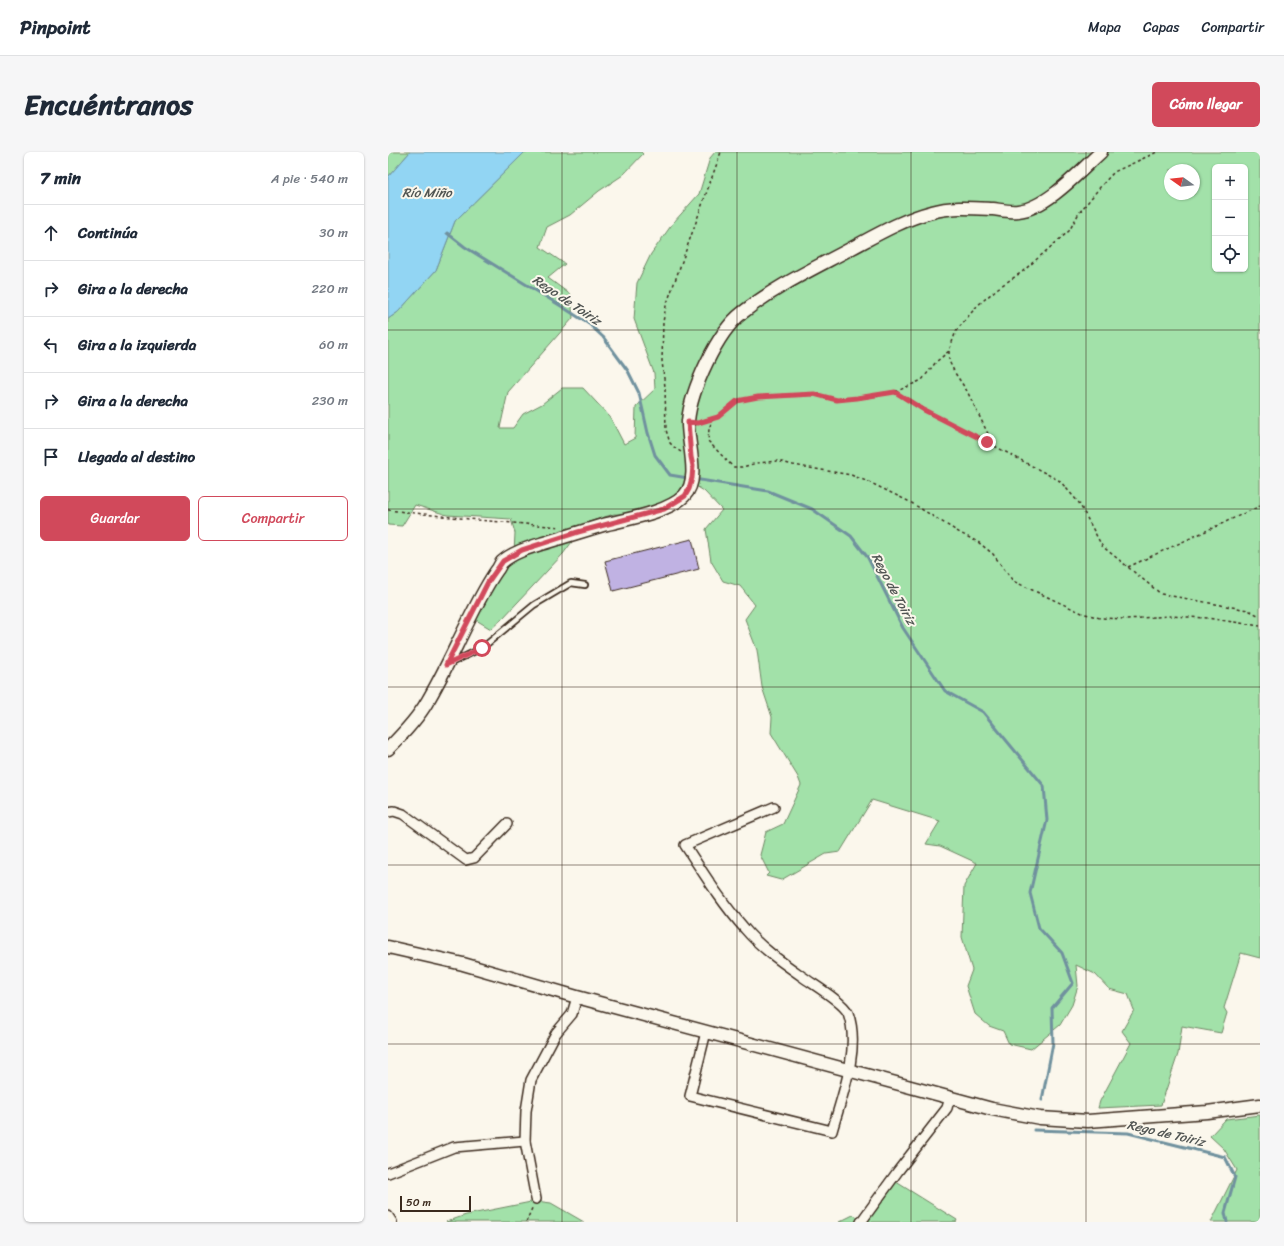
<!DOCTYPE html>
<html lang="es">
<meta charset="utf-8">
<style>
:root{--surface:#fff;--page:#f6f6f7;--text:#1f2937;--muted:#747a83;--line:#e0e1e3;--accent:#d1495b}
body{margin:0;font-family:Sriracha,sans-serif;background:var(--page);color:var(--text)}
.controls{position:absolute;right:12px;top:12px;display:grid;overflow:hidden;border-radius:6px;box-shadow:0 1px 3px #0004}
.controls button{width:36px;height:36px;display:grid;place-items:center;padding:0;border:0;border-bottom:1px solid var(--line);background:var(--surface);color:var(--text);font:20px sans-serif}
.compass{position:absolute;left:776px;top:12px;width:36px;height:36px;border-radius:50%;background:var(--surface);box-shadow:0 1px 3px #0004;rotate:285deg}
.scale{position:absolute;left:12px;bottom:10px;width:71px;box-sizing:border-box;padding-left:4px;border:2px solid #3b2a1e;border-top:0;font-size:11px;line-height:14px;white-space:nowrap;color:#3b2a1e;-webkit-text-stroke:3px #fbf7ec;paint-order:stroke}
.stop{position:absolute;width:12px;height:12px;margin:-9px;border:3px solid #d1495b;border-radius:50%;background:#fff}
.stop.end{background:#d1495b;border-color:#fff;box-shadow:0 1px 4px #0008}
.list{margin:0;padding:0;list-style:none}
h2{display:flex;justify-content:space-between;align-items:center;height:52px;margin:0;padding:0 16px;font-size:17px}
h2 small{font-size:13px;font-weight:400;color:var(--muted)}
.list li{display:grid;grid-template-columns:26px 1fr auto;gap:12px;align-items:center;box-sizing:border-box;height:56px;padding:0 16px;border-top:1px solid var(--line)}
.list b{display:block;font-size:15px;white-space:nowrap}
.list em{font-size:13px;font-style:normal;color:var(--muted)}
.actions{display:flex;gap:8px;padding:12px 16px}
.actions a{flex:1;padding:9px 0;border:1px solid var(--accent);border-radius:6px;text-align:center;font-size:14px;color:var(--accent)}
.actions .main{background:var(--accent);color:#fff}
.icon{flex:none;width:22px;height:22px;fill:none;stroke:currentColor;stroke-width:2;stroke-linecap:round;stroke-linejoin:round}
.map{position:relative;flex:none;width:872px;height:1070px;overflow:hidden;border-radius:6px}
header{display:flex;align-items:center;gap:24px;box-sizing:border-box;height:56px;padding:0 20px;background:var(--surface);border-bottom:1px solid var(--line)}
header strong{font-size:19px}
nav{display:flex;gap:22px;margin-inline-start:auto;font-size:14px}
.intro{display:flex;align-items:center;justify-content:space-between;box-sizing:border-box;height:96px;padding:0 24px}
h1{margin:0;font-size:28px}
.button{padding:10px 18px;border-radius:6px;background:var(--accent);color:#fff;font-size:14px;font-weight:700}
main{display:flex;gap:24px;padding:0 24px}
aside{flex:1;background:var(--surface);border-radius:6px;box-shadow:0 1px 3px #0004}
.map>svg:first-child{display:block}
</style>
<header>
<strong>Pinpoint</strong>
<nav><a>Mapa</a><a>Capas</a><a>Compartir</a></nav>
</header>
<div class="intro"><h1>Encuéntranos</h1><a class="button">Cómo llegar</a></div>
<main>
<aside>
<h2>7 min<small>A pie · 540 m</small></h2>
<ul class="list">
<li><svg class="icon" aria-label="ahead" viewBox="0 0 24 24"><path d="M12 20V5M6 11l6-6 6 6"/></svg><div><b>Continúa</b></div><em>30 m</em></li>
<li><svg class="icon" aria-label="right" viewBox="0 0 24 24"><path d="M7 20v-9h11M14 6l5 5-5 5"/></svg><div><b>Gira a la derecha</b></div><em>220 m</em></li>
<li><svg class="icon" aria-label="left" viewBox="0 0 24 24"><path d="M17 20v-9H6M10 6l-5 5 5 5"/></svg><div><b>Gira a la izquierda</b></div><em>60 m</em></li>
<li><svg class="icon" aria-label="right" viewBox="0 0 24 24"><path d="M7 20v-9h11M14 6l5 5-5 5"/></svg><div><b>Gira a la derecha</b></div><em>230 m</em></li>
<li><svg class="icon" aria-label="arrive" viewBox="0 0 24 24"><path d="M6 21V4h12l-3 4 3 4H6"/></svg><div><b>Llegada al destino</b></div></li>
</ul>
<div class="actions"><a class="main">Guardar</a><a>Compartir</a></div>
</aside>
<div class="map">
<svg width="872" height="1070" viewBox="0 0 872 1070">
<rect width="100%" height="100%" fill="#fbf7ec"/>
<filter id="ink" filterUnits="userSpaceOnUse"><feTurbulence type="fractalNoise" baseFrequency=".025" numOctaves="2"/><feDisplacementMap in="SourceGraphic" scale="8" xChannelSelector="R" yChannelSelector="G"/><feConvolveMatrix kernelMatrix="1 2 1 2 8 2 1 2 1" color-interpolation-filters="sRGB"/></filter>
<g filter="url(#ink)">
<g fill="#a2e1a9" stroke="#6e8664" fill-rule="evenodd">
<path d="M0,0H22L0,25Z"/>
<path d="M137,0H253L255,2L235,23L211,39L182,63L159,75L152,95L177,112L160,126L183,143L185,166L120,240L112,276H125L135,262L154,252L174,236H195L222,265L236,292L247,286L248,255L267,237L266,221L246,167L249,131L263,102L285,71L311,42L322,6L327,0H872V806L853,801L836,856L839,861L833,881L794,874L790,902L773,953L710,956L712,949L743,891L734,879L746,858L740,842L721,837L707,822L688,813L690,834L684,853L672,873L643,897L621,892L615,879L601,874L587,862L578,834L584,818L574,785L576,734L589,711L552,694L538,692L552,669L484,648L452,700L438,702L393,728L378,724L381,721L372,703L378,680L395,672L413,633L410,625L383,581L384,565L374,535L369,498L357,467L367,453L352,434L335,429L323,409L318,377L334,358L316,339L300,329L289,342L267,358L246,363L226,362L198,371L175,402L114,467L103,477L88,468L100,439L126,401L127,381L123,367L59,363L27,353L14,374L0,373V167L10,160L48,118L67,69ZM827,15H857V117H827ZM782,18H806V42H782Z"/>
<path d="M872,963V1070H823L849,1018L836,997L822,984L838,967Z"/>
<path d="M505,1028L569,1068L568,1070H451L465,1063L480,1069Z"/>
<path d="M148,1049L163,1051L196,1070H58L78,1063Z"/>
</g>
<path fill="#92d5f3" stroke="#6f919e" d="M22,0H137L67,69L48,118L10,160L0,167V25Z"/>
<g fill="none" stroke-linecap="round" stroke-linejoin="round">
<g stroke="#6f919e" stroke-width="3">
<path d="M59,81L77,95L173,154L201,172L215,185L240,219L251,241L260,281L267,303L282,323L300,326"/>
<path d="M306,327L380,339L424,357L463,384L480,406L515,476L557,539L595,560L656,634L659,668L642,741L651,776L674,801L685,831L664,856L665,891L654,948"/>
<path d="M646,978L740,981L837,1005L847,1025L837,1061L839,1070"/>
</g>
</g>
<path fill="#c0b2e3" stroke="#3b2a1e" d="M304,387L311,417L225,439L217,409Z"/>
<g fill="none" stroke-linecap="round" stroke-linejoin="round">
<defs>
<path id="lane" d="M63,511L94,496L146,453L183,431L197,433"/>
<g id="street">
<path d="M0,660L6,659L15,662L78,708L86,706L119,672"/>
<path d="M318,880L302,944L444,979C454,944 473,896 460,861C455,850 426,833 415,825C395,811 373,796 357,777C334,751 316,722 297,693L386,655"/>
<path d="M0,1021L66,995L137,989"/>
<path d="M148,1047L137,989L138,959L143,928L168,881L184,862L189,845"/>
<path d="M0,1064L4,1070"/>
<path d="M473,1070L510,1019L559,956L562,945"/>
</g>
<g id="secondary">
<path d="M0,597C13,584 30,566 39,550C54,525 66,498 79,472C88,454 97,435 109,418C111,416 112,412 114,410C125,400 143,395 156,391C176,385 195,379 215,373C238,367 279,361 296,344C313,327 299,291 300,269C303,238 329,180 354,161C388,134 427,116 464,96C490,82 516,67 544,60C563,54 585,56 605,57C613,58 622,60 630,59C659,56 692,19 713,0"/>
<path d="M0,795L75,812L189,845L604,957L652,966L700,969L819,960L872,953"/>
</g>
</defs>
<use href="#lane" stroke="#3b2a1e" stroke-width="8"/>
<use href="#street" stroke="#3b2a1e" stroke-width="12"/>
<use href="#secondary" stroke="#3b2a1e" stroke-width="15"/>
<g stroke="#3b2a1e" stroke-width="1.5" stroke-dasharray="3 3" stroke-linecap="butt">
<path d="M561,199V209L567,221L579,239L606,294"/>
<path d="M507,240L534,228L548,210L561,199L568,179L589,154L610,136L634,120L681,79L691,61L713,34L726,20L769,0"/>
<path d="M325,266L321,277L320,289L345,315H354L369,311L390,309L405,313L463,323L483,331L522,350L572,381L590,390L605,402L625,429L694,461L712,466L739,467L781,464L819,466L872,474"/>
<path d="M311,271L330,265L349,249L370,245L426,242L449,248L469,246L507,240L536,258L599,290L672,329L691,351L714,394L773,442L860,458L872,464"/>
<path d="M293,300L287,296L282,291L278,278L277,235L274,209L275,170L278,154L333,0"/>
<path d="M0,358L90,368L172,375"/>
<path d="M740,415L872,354"/>
<path d="M138,1070L145,1054"/>
</g>
<use href="#lane" stroke="#fbf7ec" stroke-width="4.5"/>
<use href="#street" stroke="#fbf7ec" stroke-width="9"/>
<use href="#secondary" stroke="#fbf7ec" stroke-width="12"/>
</g>
</g>
<g fill="none" stroke-linecap="round" stroke-linejoin="round" filter="url(#ink)">
<path stroke="#d1495b" stroke-width="5" d="M94,496L58,513L100,430L115,409L134,398L190,380L276,357L297,344L301,337L304,326L305,314L303,305L300,270L310,271L330,265L349,249L370,245L426,242L449,248L469,246L507,240L536,258L599,290"/>
</g>
<path fill="none" stroke="#3b2a1e" stroke-width="1" stroke-opacity="0.55" d="M174,0V1070M349,0V1070M523,0V1070M698,0V1070M0,178H872M0,357H872M0,535H872M0,713H872M0,892H872"/>
<g text-anchor="middle" dominant-baseline="central" stroke-width="4" stroke-linejoin="round" paint-order="stroke">
<g font-size="13" font-style="italic" fill="#515553" stroke="#fbf7ec">
<text x="39" y="40">Río Miño</text>
<text transform="translate(179 148) rotate(34)">Rego de Toiriz</text>
<text transform="translate(506 437) rotate(62)">Rego de Toiriz</text>
<text transform="translate(778 981) rotate(13)">Rego de Toiriz</text>
</g>
</g>
</svg>
<div class="controls">
<button>+</button>
<button>−</button>
<button><svg class="icon" aria-label="locate" viewBox="0 0 24 24"><circle cx="12" cy="12" r="6"/><path d="M12 2v4M12 18v4M2 12h4M18 12h4"/></svg></button>
</div>
<svg class="compass" viewBox="-18 -18 36 36"><path d="M0-13l5 13h-10z" fill="#e53935"/><path d="M0 13l5-13h-10z" fill="#747a83"/></svg>
<div class="scale">50 m</div>
<div class="stop" style="left:94px;top:496px"></div>
<div class="stop end" style="left:599px;top:290px"></div>
</div>
</main>
